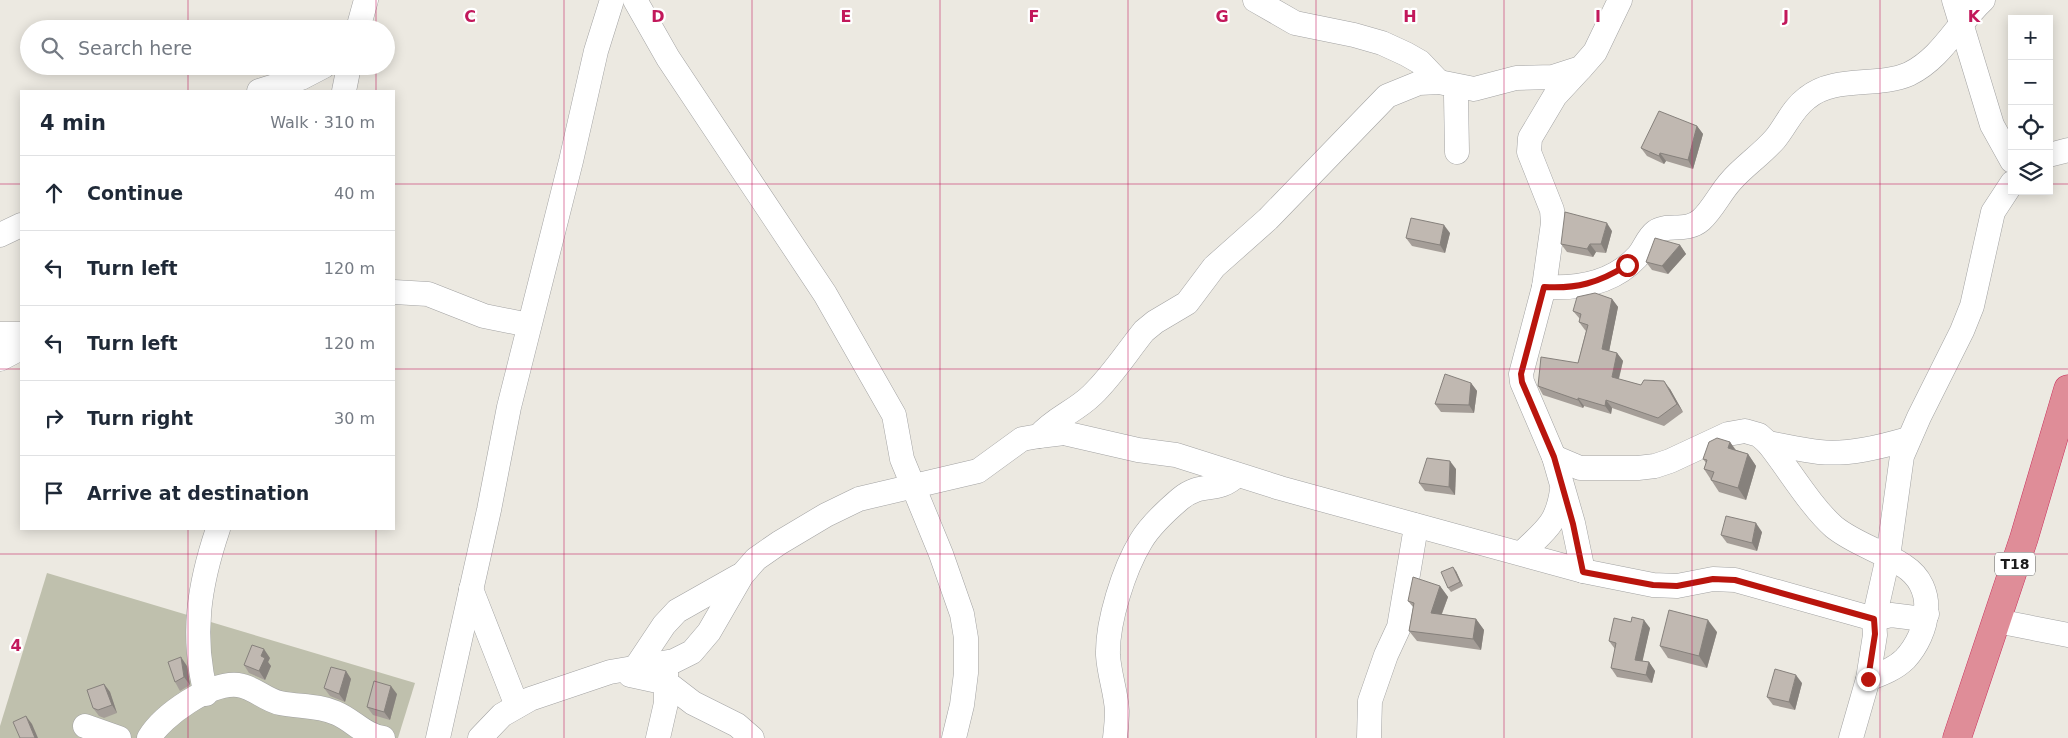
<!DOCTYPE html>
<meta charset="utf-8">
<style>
:root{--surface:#fff;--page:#f2f2f3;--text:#1f2937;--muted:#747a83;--line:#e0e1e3}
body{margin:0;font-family:"DejaVu Sans",sans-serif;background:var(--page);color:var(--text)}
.controls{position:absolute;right:15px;top:15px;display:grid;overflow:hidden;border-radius:0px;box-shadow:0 2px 12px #0003}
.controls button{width:45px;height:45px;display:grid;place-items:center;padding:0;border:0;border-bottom:1px solid var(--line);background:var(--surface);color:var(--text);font:25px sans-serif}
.stop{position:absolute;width:15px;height:15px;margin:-11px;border:4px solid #b9150d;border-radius:50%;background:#fff}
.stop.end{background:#b9150d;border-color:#fff;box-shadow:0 1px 5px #0008}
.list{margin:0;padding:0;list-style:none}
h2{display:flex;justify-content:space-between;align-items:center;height:65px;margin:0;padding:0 20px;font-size:21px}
h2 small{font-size:16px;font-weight:400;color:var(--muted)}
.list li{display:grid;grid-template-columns:32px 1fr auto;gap:15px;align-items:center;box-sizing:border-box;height:75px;padding:0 20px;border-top:1px solid var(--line)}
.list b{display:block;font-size:19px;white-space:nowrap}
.list em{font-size:16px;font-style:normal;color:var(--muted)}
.icon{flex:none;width:28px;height:28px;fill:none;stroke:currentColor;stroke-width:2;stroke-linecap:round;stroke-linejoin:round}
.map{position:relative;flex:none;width:2068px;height:738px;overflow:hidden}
.search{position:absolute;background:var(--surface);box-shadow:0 2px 12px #0003;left:20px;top:20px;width:375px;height:55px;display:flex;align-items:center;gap:12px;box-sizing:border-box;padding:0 18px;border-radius:28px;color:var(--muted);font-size:19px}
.panel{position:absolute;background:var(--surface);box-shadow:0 2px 12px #0003;left:20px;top:90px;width:375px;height:440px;border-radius:0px}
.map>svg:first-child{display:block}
</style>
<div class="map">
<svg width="2068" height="738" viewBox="0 0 2068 738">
<rect width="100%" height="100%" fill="#ece9e1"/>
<path fill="#bfc0ad" d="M47,573L415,683L398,738H0V726Z"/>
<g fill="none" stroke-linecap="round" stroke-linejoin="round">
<defs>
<g id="minor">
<path d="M635,0L668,58L825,294L894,415L902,459L941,554L962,614L966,638V673L962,705L954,738"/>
<path d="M1255,0L1295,23L1354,35L1382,43L1406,54L1420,62L1439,82"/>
<path d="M1954,0L1992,125L2012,161"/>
<path d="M358,29L366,0"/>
<path d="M1580,69L1555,96L1530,138L1529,152L1552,210L1553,223L1544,287L1521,374L1522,382L1554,457L1573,523L1583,571"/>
<path d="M259,91L301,78L324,66"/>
<path d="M344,91L349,66"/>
<path d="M1457,152L1456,96L1461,88"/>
<path d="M2049,155L2068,150"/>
<path d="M0,235L21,225"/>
<path d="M1544,287C1578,289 1613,283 1637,257C1644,250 1647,238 1655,232C1667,223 1686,233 1701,220C1713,209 1720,193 1731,181C1744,166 1761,155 1775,139C1786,126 1792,109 1807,98C1835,75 1877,88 1909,74C1942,58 1957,24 1983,0"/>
<path d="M394,292L428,294L484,316L529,325"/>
<path d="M0,334H21"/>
<path d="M0,359L21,348"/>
<path d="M1039,436L1064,433L1138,450L1176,455L1280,488L1583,571L1653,585L1677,586L1713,579L1735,580L1874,619L1891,615L1915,618L1927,614"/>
<path d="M1768,443C1785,446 1802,450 1819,452C1849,455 1880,447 1908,439"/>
<path d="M1554,457L1580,468H1638L1655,466L1670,461L1728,434L1745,431L1759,435L1768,443C1788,468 1811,507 1834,527C1855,544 1882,551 1904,566C1938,588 1929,633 1905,659C1895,669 1881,674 1868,679"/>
<path d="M1522,553C1545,530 1557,525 1562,490"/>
<path d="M471,589L517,706"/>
<path d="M1997,621L2068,635"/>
<path d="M636,667L664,625L677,611L739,576"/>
<path d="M630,675L667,683L693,703L737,725L752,738"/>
<path d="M206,694C191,636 199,585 218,529"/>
<path d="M85,726L119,738"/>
<path d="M149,738C163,715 210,682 238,685C254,687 265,700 280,703C299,707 318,705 336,713C353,720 365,736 383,738"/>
<path d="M438,738L489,510L509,407L571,161L596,51L612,0"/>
<path d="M480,738L502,715L530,699L610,672L674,661L692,652L709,632L742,575L756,559L779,543L826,515L859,499L978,471L1022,439L1039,436C1053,419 1076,411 1092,395C1112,376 1127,352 1144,331L1155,322L1187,303L1214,267L1268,219L1387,96L1419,83L1439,82L1474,89L1516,78L1553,77L1581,68L1595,52L1620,0"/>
<path d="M658,738L666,703V671"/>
<path d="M1115,738C1116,729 1117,720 1117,711C1116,692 1109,674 1108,655C1107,622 1124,569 1141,541C1150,526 1166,511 1180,499C1203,480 1216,495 1237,475"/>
<path d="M1369,738L1370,701L1386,655L1399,627L1416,527L1414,525"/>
<path d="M1851,738L1868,679L1875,635L1874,619L1888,557L1902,456L1919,417L1962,331L1972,306L1993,212L2012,183"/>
</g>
<path id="highway" d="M1957,738L2024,538L2068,389"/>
</defs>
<use href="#minor" stroke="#a2a2a2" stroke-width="25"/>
<use href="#highway" stroke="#c92f5c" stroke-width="29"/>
<use href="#minor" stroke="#fff" stroke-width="24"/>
<use href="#highway" stroke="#df8d98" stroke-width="28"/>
</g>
<g fill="#a59e98">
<path d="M1697,126L1703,134L1693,169L1666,161L1664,164L1647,156L1641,148Z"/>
<path d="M1612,231L1606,253L1596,252L1593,257L1567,252L1561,244Z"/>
<path d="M1450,233L1445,253L1412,246L1406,238Z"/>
<path d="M1680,245L1686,254L1668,274L1652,270L1646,262Z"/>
<path d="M1612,299L1618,307L1609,351L1617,353L1623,361L1619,379L1641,385L1670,389L1683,412L1664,426L1612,408L1611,414L1584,406L1583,408L1543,395L1538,386L1578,363L1586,331L1585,330L1579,322L1580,319L1573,311Z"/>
<path d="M1471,383L1477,391L1474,413L1441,412L1435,404Z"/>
<path d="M1730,442L1736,450L1748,454L1756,466L1746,500L1719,492L1704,469L1706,463L1703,459Z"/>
<path d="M1456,469L1455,495L1425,491L1419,483Z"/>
<path d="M1762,532L1757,551L1727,543L1721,535Z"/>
<path d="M1456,571L1463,586L1451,592L1448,588Z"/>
<path d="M1440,586L1448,597L1442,614L1476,619L1484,630L1481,650L1417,641L1409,631L1413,607L1408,601Z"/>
<path d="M1650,628L1642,661L1649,662L1655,671L1652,683L1617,677L1611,668L1615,649L1609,641Z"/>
<path d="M1717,632L1707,668L1668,658L1660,646Z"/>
<path d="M270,658L268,662L271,666L265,680L249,673L244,665Z"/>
<path d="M187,666L190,685L180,691L175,682Z"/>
<path d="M346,671L351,679L345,702L330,696L324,688Z"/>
<path d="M1802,683L1795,710L1773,705L1767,697Z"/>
<path d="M104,684L110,692L117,713L104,718L99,716L93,708Z"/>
<path d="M397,694L390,720L373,715L367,707Z"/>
</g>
<g fill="#86817c">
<path d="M1697,126L1703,134L1693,169L1688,160Z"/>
<path d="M1660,153L1666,161L1664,164L1659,156Z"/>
<path d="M1607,223L1612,231L1606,253L1601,244Z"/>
<path d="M1444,225L1450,233L1445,253L1440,245Z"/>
<path d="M1590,244L1596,252L1593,257L1587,249Z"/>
<path d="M1680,245L1686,254L1668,274L1662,266Z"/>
<path d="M1612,299L1618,307L1608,357L1602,349Z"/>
<path d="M1617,353L1623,361L1617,385L1612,377Z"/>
<path d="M1664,381L1670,389L1683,412L1677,404Z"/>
<path d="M1471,383L1477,391L1474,413L1469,405Z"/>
<path d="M1578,398L1584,406L1583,408L1578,400Z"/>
<path d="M1606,400L1612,408L1611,414L1605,406Z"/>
<path d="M1730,442L1738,454L1728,448Z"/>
<path d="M1748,454L1756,466L1746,500L1738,488Z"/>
<path d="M1450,461L1456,469L1455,495L1449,487Z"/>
<path d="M1756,523L1762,532L1757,551L1752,543Z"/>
<path d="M1453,567L1456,571L1463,586L1460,582Z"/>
<path d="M1440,586L1448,597L1438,623L1431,613Z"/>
<path d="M1476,619L1484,630L1481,650L1473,639Z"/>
<path d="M1644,620L1650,628L1641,668L1635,660Z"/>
<path d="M1708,620L1717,632L1707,668L1699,656Z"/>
<path d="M264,649L270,658L268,662L271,666L265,680L259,671L261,656Z"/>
<path d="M181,657L187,666L190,685L184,677Z"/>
<path d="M1649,662L1655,671L1652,683L1646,675Z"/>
<path d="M346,671L351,679L345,702L339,694Z"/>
<path d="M1796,675L1802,683L1795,710L1789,702Z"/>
<path d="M104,684L110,692L117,713L112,705Z"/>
<path d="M391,686L397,694L390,720L384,712Z"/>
<path d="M26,716L32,724L38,738H35Z"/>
</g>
<g fill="#c0b8b1" stroke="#86817c">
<path d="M1659,111L1697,126L1688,160L1660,153L1659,156L1641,148Z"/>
<path d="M1565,212L1607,223L1601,244H1590L1587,249L1561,244Z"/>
<path d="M1411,218L1444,225L1440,245L1406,238Z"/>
<path d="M1655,238L1680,245L1662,266L1646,262Z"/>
<path d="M1595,293L1612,299L1602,349L1617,353L1612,377L1641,385L1644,380L1664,381L1677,404L1658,418L1606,400L1605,406L1578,398V400L1538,386L1541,357L1578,363L1588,325L1579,322L1581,314L1573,311L1577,297Z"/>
<path d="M1445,374L1471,383L1469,405L1435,404Z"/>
<path d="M1717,438L1730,442L1728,448L1748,454L1738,488L1711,480L1714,472L1704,469L1707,460L1703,459L1709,442Z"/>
<path d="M1427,458L1450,461L1449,487L1419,483Z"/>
<path d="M1726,516L1756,523L1752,543L1721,535Z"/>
<path d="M1453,567L1460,582L1448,588L1441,572Z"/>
<path d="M1413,577L1440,586L1431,613L1476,619L1473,639L1409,631L1414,603L1408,601Z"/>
<path d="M1669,610L1708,620L1699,656L1660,646Z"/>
<path d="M1632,617L1644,620L1635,660L1649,662L1646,675L1611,668L1616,643L1609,641L1614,618L1631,622Z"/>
<path d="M252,645L264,649L261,656L265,658L259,671L244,665Z"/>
<path d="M181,657L184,677L175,682L168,662Z"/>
<path d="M331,667L346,671L339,694L324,688Z"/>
<path d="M1775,669L1796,675L1789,702L1767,697Z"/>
<path d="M374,681L391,686L384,712L367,707Z"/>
<path d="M104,684L112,705L98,710L93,708L87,690Z"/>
<path d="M26,716L35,738H20L13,722Z"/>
</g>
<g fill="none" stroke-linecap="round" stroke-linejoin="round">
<path stroke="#b9150d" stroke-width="6" d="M1627,265C1599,283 1576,289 1544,287L1521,374L1522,382L1554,457L1573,524L1583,572L1653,585L1677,586L1713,579L1735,580L1874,619L1875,634L1868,679"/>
</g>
<path fill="none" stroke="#c2185b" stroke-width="1" stroke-opacity="0.55" d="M188,0V29M376,0V29M564,0V738M752,0V738M940,0V738M1128,0V738M1316,0V738M1504,0V738M1692,0V738M1880,0V738M188,66V91M376,66V91M0,184H21M394,184H2012M2049,184H2068M0,369H21M394,369H2068M188,529V738M376,529V738M0,554H2068"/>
<g text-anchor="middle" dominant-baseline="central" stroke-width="4.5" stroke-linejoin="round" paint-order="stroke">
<rect fill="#fff" stroke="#5f5f5f" stroke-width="1" x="1995" y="552.5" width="40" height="23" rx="4"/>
<g font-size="14" font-weight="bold" fill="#1b1b1b">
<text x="2015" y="564">T18</text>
</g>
</g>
<g font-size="16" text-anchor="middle" font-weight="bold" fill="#c2185b" stroke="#fff" stroke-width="4.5" stroke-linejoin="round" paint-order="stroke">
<text x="470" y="22">C</text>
<text x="658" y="22">D</text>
<text x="846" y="22">E</text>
<text x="1034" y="22">F</text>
<text x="1222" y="22">G</text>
<text x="1410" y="22">H</text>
<text x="1598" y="22">I</text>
<text x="1786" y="22">J</text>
<text x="1974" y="22">K</text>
<text x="16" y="651">4</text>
</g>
</svg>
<div class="controls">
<button>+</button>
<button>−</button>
<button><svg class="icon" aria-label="locate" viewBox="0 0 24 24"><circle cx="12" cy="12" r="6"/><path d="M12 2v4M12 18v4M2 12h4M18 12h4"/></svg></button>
<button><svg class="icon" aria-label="layers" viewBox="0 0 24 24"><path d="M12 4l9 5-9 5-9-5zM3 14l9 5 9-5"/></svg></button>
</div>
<div class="stop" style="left:1627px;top:265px"></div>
<div class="stop end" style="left:1868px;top:679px"></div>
<div class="search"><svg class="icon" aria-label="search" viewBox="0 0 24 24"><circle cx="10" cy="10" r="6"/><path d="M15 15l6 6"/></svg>Search here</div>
<section class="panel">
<h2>4 min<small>Walk · 310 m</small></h2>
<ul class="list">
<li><svg class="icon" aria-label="ahead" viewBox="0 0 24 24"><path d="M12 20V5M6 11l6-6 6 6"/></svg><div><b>Continue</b></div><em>40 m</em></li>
<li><svg class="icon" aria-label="left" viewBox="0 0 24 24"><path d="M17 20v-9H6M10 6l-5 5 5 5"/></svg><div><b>Turn left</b></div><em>120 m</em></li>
<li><svg class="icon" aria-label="left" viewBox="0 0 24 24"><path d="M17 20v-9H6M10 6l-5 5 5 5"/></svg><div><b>Turn left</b></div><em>120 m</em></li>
<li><svg class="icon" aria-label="right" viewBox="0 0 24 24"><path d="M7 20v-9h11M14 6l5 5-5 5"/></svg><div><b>Turn right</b></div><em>30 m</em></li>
<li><svg class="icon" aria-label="arrive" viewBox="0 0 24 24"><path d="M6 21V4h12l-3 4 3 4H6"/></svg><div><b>Arrive at destination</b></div></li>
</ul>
</section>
</div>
